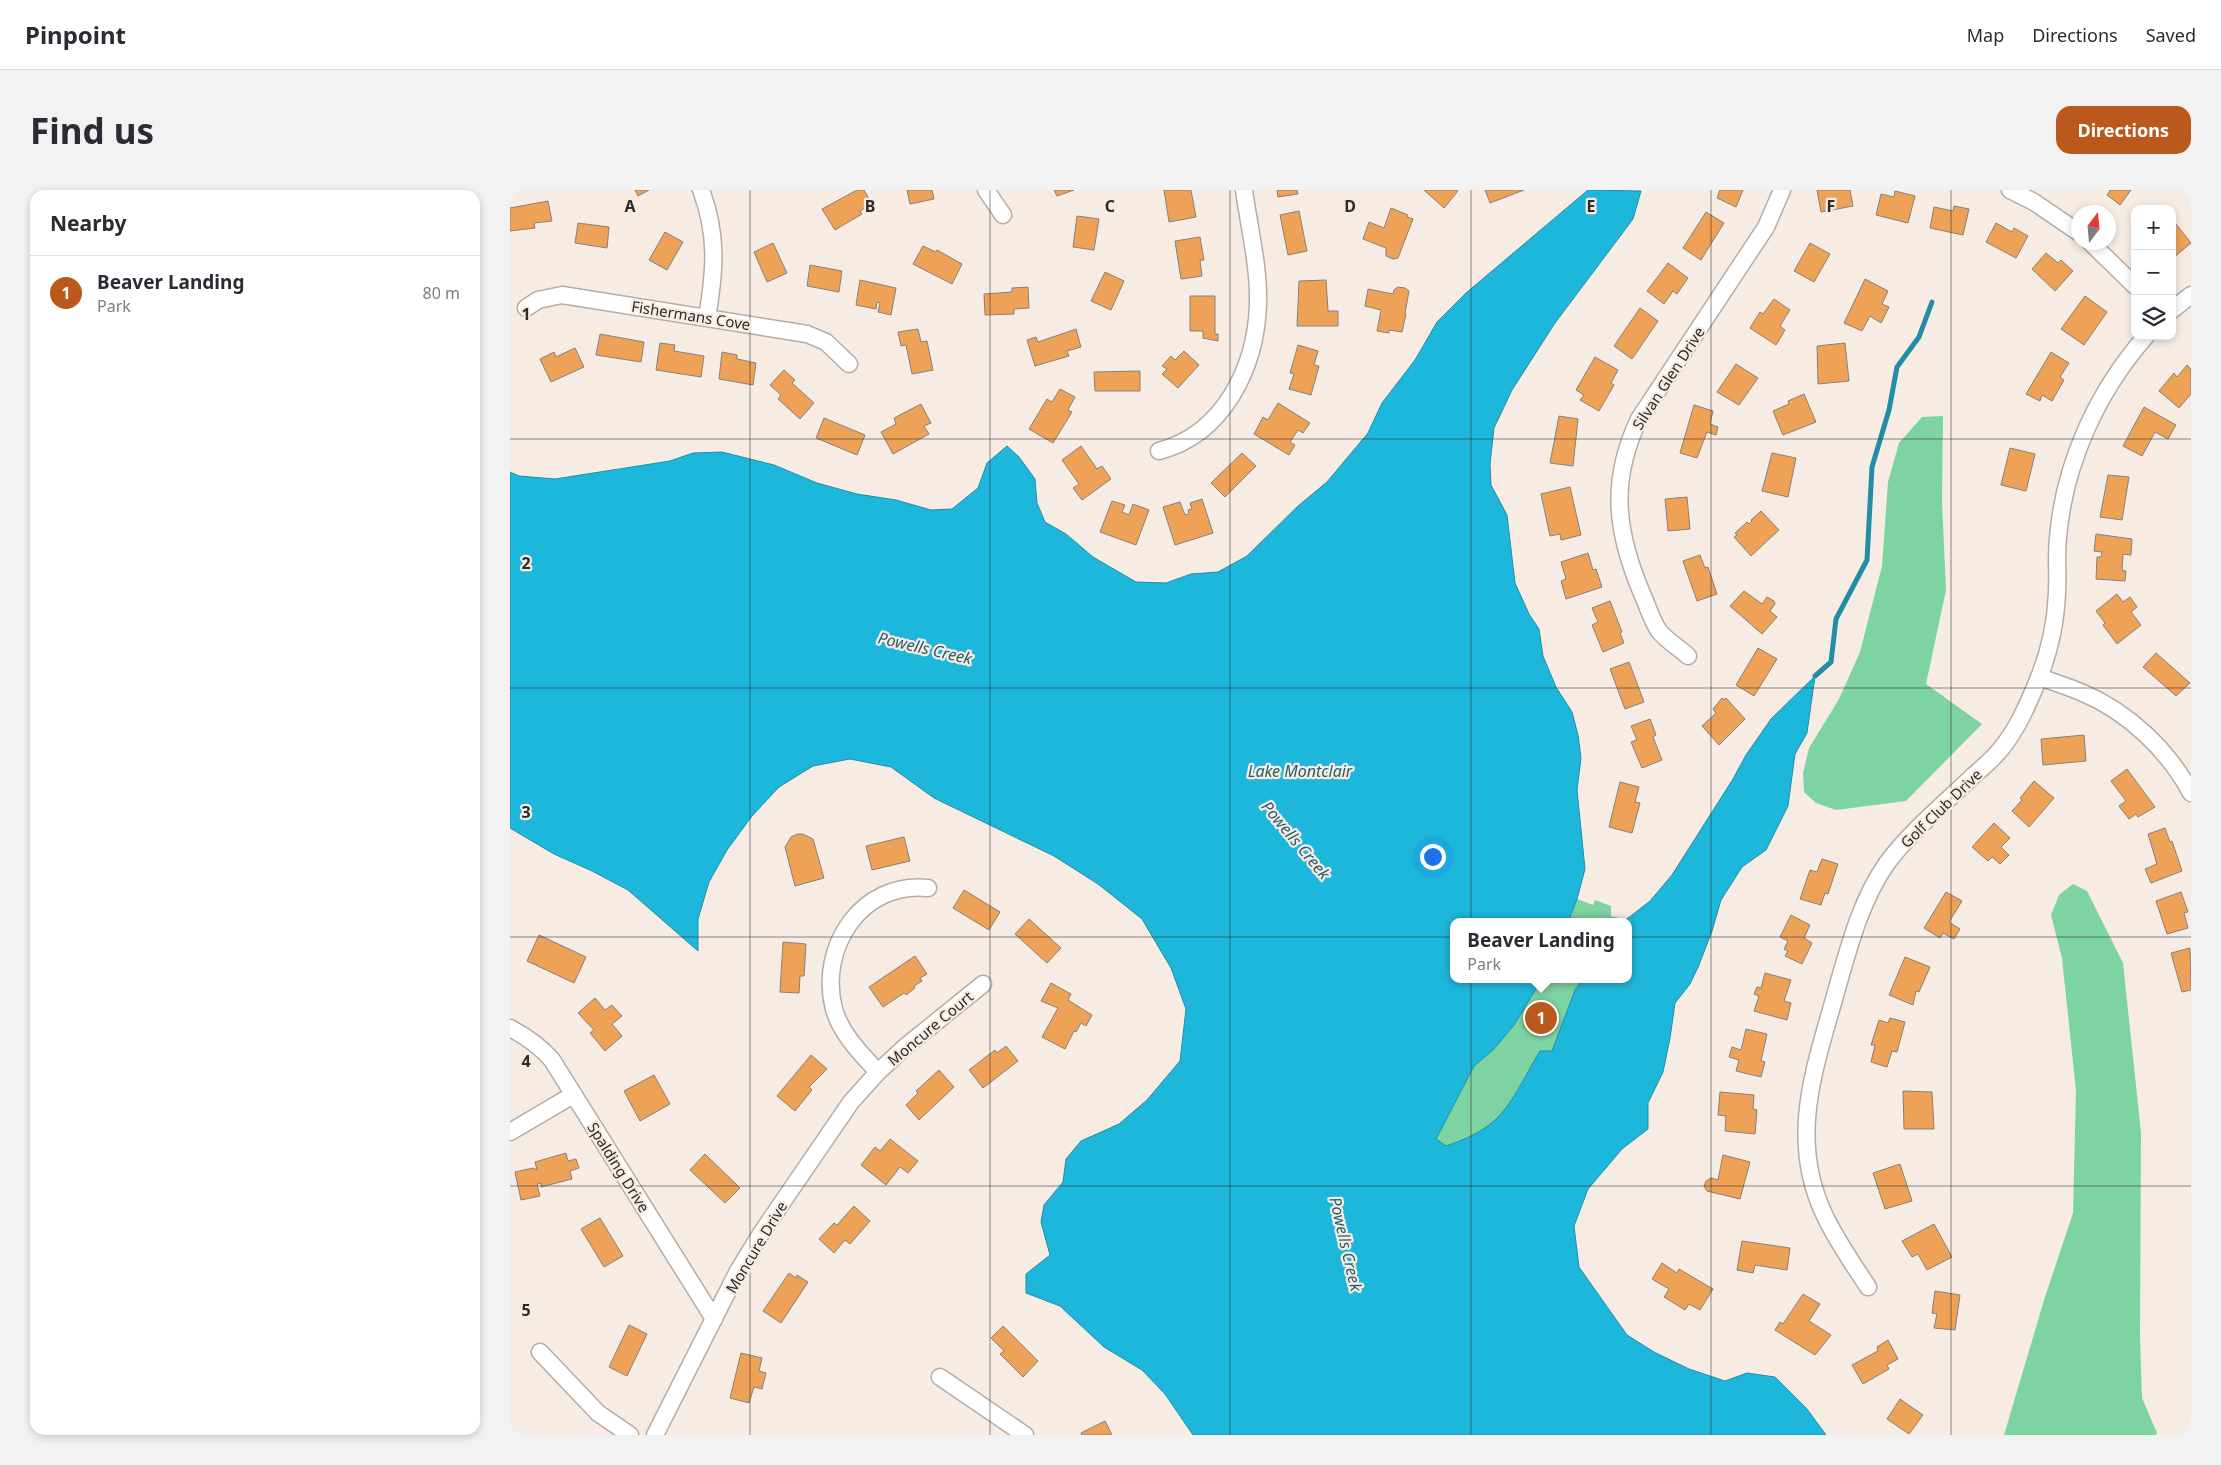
<!DOCTYPE html>
<meta charset="utf-8">
<style>
:root{--surface:#fff;--page:#f2f2f3;--text:#2b2b33;--muted:#7c7c81;--line:#e1e1e2;--accent:#bb581d}
body{margin:0;font-family:"Noto Sans",sans-serif;background:var(--page);color:var(--text)}
.controls{position:absolute;right:15px;top:15px;display:grid;overflow:hidden;border-radius:10px;box-shadow:0 2px 8px #0003}
.controls button{width:45px;height:45px;display:grid;place-items:center;padding:0;border:0;border-bottom:1px solid var(--line);background:var(--surface);color:var(--text);font:25px sans-serif}
.compass{position:absolute;left:1561px;top:15px;width:45px;height:45px;border-radius:50%;background:var(--surface);box-shadow:0 2px 8px #0003;rotate:16deg}
.you{position:absolute;left:922px;top:666px;width:18px;height:18px;margin:-12px;border:4px solid #fff;border-radius:50%;background:#1a73e8;box-shadow:0 0 0 8px #1a73e833}
.badge{display:grid;place-items:center;width:32px;height:32px;border-radius:50%;background:var(--accent);color:#fff;font-size:16px;font-weight:700}
.pin{position:absolute;translate:-50% -50%;border:2px solid #fff;box-shadow:0 1px 5px #0006}
.popup{position:absolute;left:940px;top:728px;width:182px;height:65px;box-sizing:border-box;display:grid;place-content:center;border-radius:10px;background:var(--surface);filter:drop-shadow(0 1px 4px #0005);font-size:16px;white-space:nowrap;color:var(--muted)}
.popup b{font-size:19px;color:var(--text)}
.popup::after{content:'';position:absolute;left:50%;top:100%;margin-left:-10px;border:10px solid transparent;border-top-color:var(--surface)}
.list{margin:0;padding:0;list-style:none}
h2{display:flex;justify-content:space-between;align-items:center;height:65px;margin:0;padding:0 20px;font-size:21px}
h2 small{font-size:16px;font-weight:400;color:var(--muted)}
.list li{display:grid;grid-template-columns:32px 1fr auto;gap:15px;align-items:center;box-sizing:border-box;height:75px;padding:0 20px;border-top:1px solid var(--line)}
.list b{display:block;font-size:19px;white-space:nowrap}
.list p{margin:0;font-size:16px;white-space:nowrap;color:var(--muted)}
.list em{font-size:16px;font-style:normal;color:var(--muted)}
.icon{flex:none;width:28px;height:28px;fill:none;stroke:currentColor;stroke-width:2;stroke-linecap:round;stroke-linejoin:round}
.map{position:relative;flex:none;width:1681px;height:1245px;overflow:hidden;border-radius:15px}
header{display:flex;align-items:center;gap:30px;box-sizing:border-box;height:70px;padding:0 25px;background:var(--surface);border-bottom:1px solid var(--line)}
header strong{font-size:24px}
nav{display:flex;gap:28px;margin-inline-start:auto;font-size:18px}
.intro{display:flex;align-items:center;justify-content:space-between;box-sizing:border-box;height:120px;padding:0 30px}
h1{margin:0;font-size:35px}
.button{padding:12px 22px;border-radius:15px;background:var(--accent);color:#fff;font-size:18px;font-weight:700}
main{display:flex;gap:30px;padding:0 30px}
aside{flex:1;background:var(--surface);border-radius:15px;box-shadow:0 2px 8px #0003}
.map>svg:first-child{display:block}
</style>
<header>
<strong>Pinpoint</strong>
<nav><a>Map</a><a>Directions</a><a>Saved</a></nav>
</header>
<div class="intro"><h1>Find us</h1><a class="button">Directions</a></div>
<main>
<aside>
<h2>Nearby<small></small></h2>
<ul class="list">
<li><span class="badge">1</span><div><b>Beaver Landing</b><p>Park</p></div><em>80 m</em></li>
</ul>
</aside>
<div class="map">
<svg width="1681" height="1245" viewBox="0 0 1681 1245">
<rect width="100%" height="100%" fill="#f6ece4"/>
<g fill="#7dd3a1">
<path d="M1433,226L1432,311L1436,400L1416,494L1472,534L1396,611L1326,620L1306,613L1294,602L1293,583L1299,558L1329,509L1350,462L1372,376L1378,292L1389,253L1412,227Z"/>
<path d="M1563,694L1577,701L1613,773L1631,943L1630,1146L1632,1208L1647,1243L1646,1245H1494L1535,1107L1563,1023L1566,901L1552,768L1541,725L1549,705Z"/>
<path d="M1067,709L1083,715L1085,710L1101,716V726L1114,729L1113,732H1058Z"/>
<path d="M1032,789H1073L1065,800L1042,861L1016,884L999,917L980,937L956,949L936,956L926,949L964,876L984,859L1004,835Z"/>
</g>
<path fill="#1eb7dc" stroke="#238da6" d="M1078,0L1131,1L1123,29L1045,133L1002,200L984,238L980,274L981,295L997,325L1005,393L1019,424L1029,439L1033,466L1046,497L1062,522L1068,545L1071,568L1067,600L1075,679L1067,709L1058,732H944V789H1032L1004,835L984,859L964,876L926,949L936,956C997,936 999,912 1030,861H1042L1065,800L1073,789H1118V732H1113L1140,711L1162,685L1223,589L1236,565L1261,529L1305,486L1297,543L1285,564L1278,616L1256,660L1232,677L1211,710L1202,741L1189,775L1180,794L1165,813L1160,848L1153,882L1138,913V939L1112,959L1078,999L1064,1036L1069,1077L1117,1145L1144,1162L1179,1179L1215,1191L1237,1183L1265,1187L1297,1219L1316,1245H683L655,1204L632,1180L594,1157L550,1116L516,1103V1084L540,1065L531,1032L534,1015L553,992L556,969L571,951L609,934L637,910L670,871L676,819L661,778L632,729L588,694L544,666L424,608L381,577L340,569L303,576L269,597L242,626L217,660L199,692L188,729V761L118,700L82,681L44,664L0,638V282L9,286L45,289L160,271L183,263L212,262L264,275L307,293L347,304L386,310L421,320L442,319L468,298L477,273L497,256L509,267L525,289L527,313L535,332L556,344L583,367L607,381L626,392L656,393L681,384L708,382L737,366L788,316L817,292L858,243L872,213L905,170L927,132L956,103Z"/>
<g fill="none" stroke-linecap="round" stroke-linejoin="round">
<path stroke="#238da6" stroke-width="5" d="M1305,486L1321,472L1326,429L1357,370L1362,277L1379,220L1387,177L1409,147L1422,112"/>
</g>
<g fill="#eda258" stroke="#898078">
<path d="M125,0H139L128,6Z"/>
<path d="M347,0H354L362,14L350,21L352,24L325,40L312,19Z"/>
<path d="M397,0H422L424,9L400,14Z"/>
<path d="M544,0H564L547,6Z"/>
<path d="M654,0H681L686,27L659,32Z"/>
<path d="M767,0H787L788,4L768,7Z"/>
<path d="M914,0H947L948,1L934,18Z"/>
<path d="M975,0H1014L980,13Z"/>
<path d="M1210,0H1233L1226,17L1207,8Z"/>
<path d="M1307,0H1340L1343,16L1311,22Z"/>
<path d="M1599,0H1621L1610,15L1597,5L1600,1Z"/>
<path d="M1385,1L1405,6L1398,33L1366,25L1371,4L1384,7Z"/>
<path d="M38,11L42,31L24,33L25,38L0,41V18Z"/>
<path d="M1444,16L1459,19L1453,45L1420,38L1424,17L1443,21Z"/>
<path d="M881,18L898,25L897,27L903,29L888,68L883,69L876,66V58L853,49L859,32L874,38Z"/>
<path d="M789,21L797,61L778,65L770,25Z"/>
<path d="M1196,22L1214,33L1191,70L1173,58Z"/>
<path d="M567,26L589,29L584,60L563,57Z"/>
<path d="M1662,29L1681,53L1662,69Z"/>
<path d="M68,33L99,37L97,58L65,53Z"/>
<path d="M1486,33L1502,42L1504,38L1518,46L1506,68L1476,52Z"/>
<path d="M155,42L173,52L157,80L139,70Z"/>
<path d="M690,47L694,70H690L692,86L671,89L665,51Z"/>
<path d="M263,53L277,83L257,92L244,62Z"/>
<path d="M1300,53L1320,64L1304,92L1284,81Z"/>
<path d="M413,56L426,62L427,60L452,74L442,94L403,74Z"/>
<path d="M1536,63L1548,73L1551,70L1563,81L1545,101L1522,79Z"/>
<path d="M1158,73L1178,88L1167,104L1163,101L1154,114L1137,101Z"/>
<path d="M300,75L332,81L329,102L297,96Z"/>
<path d="M595,82L614,91L601,120L581,111Z"/>
<path d="M1355,89L1378,101L1372,114L1379,117L1371,133L1360,126L1352,141L1334,133Z"/>
<path d="M350,90L386,98L381,125L368,122L370,113L367,112L366,119L346,115Z"/>
<path d="M816,90L818,121H828V136H787L789,91Z"/>
<path d="M518,97L519,118L504,119V124L475,125L474,104L502,102V98Z"/>
<path d="M888,97L895,98L899,101L895,123L896,124L892,142L879,140V143L867,141L871,120L855,116L858,99L883,104L884,100Z"/>
<path d="M680,106H705V144H708V151L693,148V141H680Z"/>
<path d="M1575,106L1597,122L1574,155L1551,139Z"/>
<path d="M1264,109L1280,120L1270,136L1275,140L1266,155L1240,138L1250,122L1253,124Z"/>
<path d="M1130,118L1148,131L1122,169L1104,156Z"/>
<path d="M408,139L411,152L417,151L423,180L402,184L396,155L391,156L388,142Z"/>
<path d="M566,139L571,157L557,161L559,166L525,176L517,150L526,147L528,152Z"/>
<path d="M90,144L134,152L131,172L86,165Z"/>
<path d="M150,153L165,155L164,161L194,166L191,187L146,180Z"/>
<path d="M1335,153L1339,191L1308,194L1307,156Z"/>
<path d="M788,155L808,161L804,175L809,176L801,205L779,199L784,184L780,183Z"/>
<path d="M65,158L74,177L41,192L30,169L44,162L46,167Z"/>
<path d="M674,161L689,175L668,198L652,184L657,179L652,176L661,166L665,170Z"/>
<path d="M212,162L227,165V169L246,173L243,195L209,189Z"/>
<path d="M1541,162L1559,173L1550,187L1554,190L1542,211L1532,205L1530,211L1516,204Z"/>
<path d="M1085,167L1108,180L1101,193L1104,195L1089,221L1070,210L1074,205L1066,200Z"/>
<path d="M1226,174L1248,188L1229,215L1207,202Z"/>
<path d="M1677,175L1681,179V204L1669,218L1649,201L1664,183L1667,187Z"/>
<path d="M274,180L285,190L282,193L304,213L290,229L268,209L271,205L260,195Z"/>
<path d="M630,181V201H585L584,182Z"/>
<path d="M550,199L565,207L558,220L562,222L543,253L519,239L537,209L542,212Z"/>
<path d="M1294,204L1306,232L1273,245L1263,221L1279,214L1278,211Z"/>
<path d="M768,213L800,233L793,243L788,240L780,252L785,255L779,265L744,244L753,227L758,230Z"/>
<path d="M411,214L421,233L414,236L419,244L383,264L371,242L386,234L384,228Z"/>
<path d="M1184,215L1203,221L1200,234L1208,237L1206,245L1197,242L1187,268L1170,263Z"/>
<path d="M1634,217L1666,235L1658,249L1645,242L1632,266L1613,256Z"/>
<path d="M1049,226L1068,229L1063,276L1040,273Z"/>
<path d="M314,228L355,245L347,265L306,248Z"/>
<path d="M571,256L587,279L592,276L601,289L572,310L563,298L569,294L552,270Z"/>
<path d="M1500,258L1525,264L1516,301L1491,295Z"/>
<path d="M732,263L746,276L715,307L701,293Z"/>
<path d="M1262,263L1286,268L1278,307L1252,301Z"/>
<path d="M1598,285L1619,287L1612,330L1590,327Z"/>
<path d="M1060,297L1071,345L1051,350L1050,344L1040,346L1031,304Z"/>
<path d="M1177,307L1180,339L1158,341L1155,309Z"/>
<path d="M692,309L703,343L665,355L653,317L670,312L675,325L679,324L678,320L682,319L680,313Z"/>
<path d="M602,311L615,315L612,322L619,325L623,314L639,320L626,355L590,342Z"/>
<path d="M1251,321L1269,340L1241,366L1224,347L1227,345L1225,343L1237,332L1239,334L1242,331L1241,330Z"/>
<path d="M1586,344L1622,349L1621,365L1613,364L1612,380L1616,381L1615,391L1586,389L1587,367H1591L1592,362L1584,361Z"/>
<path d="M1078,363L1083,380L1086,379L1092,397L1056,409L1051,391L1056,389L1051,372Z"/>
<path d="M1190,365L1195,378L1198,377L1207,404L1187,411L1173,371Z"/>
<path d="M1234,401L1252,414L1257,407L1264,411L1265,414L1260,421L1267,427L1252,444L1220,416Z"/>
<path d="M1607,404L1613,412L1620,407L1627,417L1621,422L1631,435L1607,454L1593,435L1595,433L1586,421Z"/>
<path d="M1100,411L1112,442L1110,443L1114,453L1093,462L1082,435L1088,432L1082,418Z"/>
<path d="M1248,458L1267,469L1244,506L1226,495Z"/>
<path d="M1646,463L1680,493L1666,506L1633,477Z"/>
<path d="M1119,472L1134,512L1115,519L1100,479Z"/>
<path d="M1212,508L1213,510L1216,508L1235,529L1209,555L1192,536L1206,523L1203,519Z"/>
<path d="M1140,529L1146,545L1143,547L1152,570L1132,578L1121,552L1127,550L1121,536Z"/>
<path d="M1574,545L1576,571L1533,575L1531,549Z"/>
<path d="M1617,579L1645,617L1628,627L1626,624L1619,629L1609,616L1616,611L1601,591Z"/>
<path d="M1524,591L1544,608L1519,637L1502,621L1512,610L1510,608Z"/>
<path d="M1110,592L1129,597L1125,612L1130,613L1122,643L1099,637Z"/>
<path d="M1484,633L1500,648L1491,657L1499,665L1490,674L1482,667L1478,671L1462,657Z"/>
<path d="M1655,638L1660,652L1662,651L1672,681L1641,693L1635,679L1647,674L1638,644Z"/>
<path d="M287,644H293L303,649L314,688L285,696L275,657L281,647Z"/>
<path d="M394,647L400,671L362,680L356,656Z"/>
<path d="M1312,669L1328,674L1318,704L1315,703L1311,715L1290,709L1300,680L1307,682Z"/>
<path d="M454,700L490,722L479,740L443,718Z"/>
<path d="M1436,702L1452,711L1439,732L1450,739L1444,749L1433,743L1430,748L1414,738Z"/>
<path d="M1671,702L1678,722L1674,723L1678,738L1657,744L1646,711Z"/>
<path d="M1281,725L1300,735L1294,748L1302,753L1292,774L1275,766L1278,761L1274,759L1278,751L1270,747Z"/>
<path d="M519,729L551,758L537,773L505,744Z"/>
<path d="M29,745L76,767L64,793L17,771Z"/>
<path d="M273,752L296,754L294,786H290L289,803L270,802Z"/>
<path d="M1680,758L1681,800L1672,802L1661,763Z"/>
<path d="M405,766L417,784L410,788L412,791L404,796L405,798L396,805L394,803L373,817L359,797Z"/>
<path d="M1395,767L1420,777L1409,802L1406,801L1403,815L1379,805Z"/>
<path d="M1255,783L1281,790L1274,811L1281,813L1277,830L1244,821L1249,806L1244,804L1247,797L1251,798Z"/>
<path d="M541,793L561,804L558,810L582,825L576,836L571,833L566,842L564,841L555,859L532,847L548,818L531,811Z"/>
<path d="M85,808L95,820L102,815L112,826L102,834L112,846L95,861L80,843L84,840L68,823Z"/>
<path d="M1380,828L1395,832L1387,862L1382,861L1377,877L1361,872L1365,855H1361L1369,830L1378,833Z"/>
<path d="M1236,839L1257,844L1251,871L1255,872L1251,887L1226,881L1229,870L1219,867L1222,857L1231,860Z"/>
<path d="M496,856L508,871L473,898L459,880L485,860L487,863Z"/>
<path d="M301,865L317,879L299,897L302,900L285,921L267,906Z"/>
<path d="M429,880L444,897L409,930L396,915L408,903L406,901Z"/>
<path d="M144,885L160,914L130,931L114,901Z"/>
<path d="M1393,901L1422,902L1424,939H1394Z"/>
<path d="M1210,902L1244,905L1243,919L1247,920L1245,944L1215,941L1216,926L1208,925Z"/>
<path d="M380,949L408,971L398,983L390,977L376,995L351,975L365,957L370,961Z"/>
<path d="M56,963L58,971L66,969L69,978L60,981L62,989L31,997V993L27,994L30,1006L11,1010L5,982L23,978L27,980L25,972Z"/>
<path d="M195,964L230,998L215,1013L180,980Z"/>
<path d="M1213,965L1240,972L1230,1009L1197,1001L1194,996L1196,991L1201,988L1208,990Z"/>
<path d="M1390,974L1402,1011L1375,1019L1363,983Z"/>
<path d="M344,1016L360,1031L340,1054L335,1050L324,1063L309,1049L324,1033L327,1035Z"/>
<path d="M90,1028L113,1066L94,1077L71,1039Z"/>
<path d="M1424,1034L1442,1067L1417,1080L1408,1064L1402,1067L1392,1051Z"/>
<path d="M1232,1051L1280,1058L1277,1080L1245,1075L1243,1083L1227,1080Z"/>
<path d="M1152,1073L1167,1083L1169,1079L1203,1099L1190,1120L1179,1114L1175,1120L1154,1107L1159,1099L1142,1089Z"/>
<path d="M279,1083L286,1088L287,1085L298,1092L271,1133L253,1121Z"/>
<path d="M1425,1101L1450,1105L1445,1140L1424,1138L1427,1124L1422,1123Z"/>
<path d="M1293,1104L1310,1114L1299,1131L1321,1145L1305,1165L1265,1140L1270,1132L1273,1134Z"/>
<path d="M119,1135L137,1144L117,1186L99,1177Z"/>
<path d="M493,1136L528,1171L513,1187L490,1164L494,1161L481,1148Z"/>
<path d="M1378,1150L1388,1169L1377,1175L1379,1179L1353,1194L1342,1175L1368,1161L1367,1157Z"/>
<path d="M231,1163L252,1168L249,1181L256,1183L252,1199L244,1197L239,1213L220,1208Z"/>
<path d="M1390,1209L1413,1225L1399,1244L1377,1229Z"/>
<path d="M595,1231L602,1245H572L571,1243Z"/>
</g>
<g fill="none" stroke-linecap="round" stroke-linejoin="round">
<defs>
<g id="street">
<path d="M191,0C208,45 205,81 197,127"/>
<path d="M476,0L493,25"/>
<path d="M1500,0L1524,12L1568,42"/>
<path d="M1580,52L1625,96"/>
<path d="M16,118L28,110L52,105L297,144L316,152L339,174"/>
<path d="M1662,120L1681,105"/>
<path d="M649,261C714,244 746,177 748,114C749,76 739,37 734,0"/>
<path d="M1178,466C1169,458 1156,450 1149,441C1142,431 1138,417 1133,406C1106,343 1099,292 1129,229L1256,37L1272,0"/>
<path d="M1529,487C1544,492 1559,497 1573,503C1618,522 1658,560 1681,603"/>
<path d="M0,838C17,847 30,856 42,870L204,1129"/>
<path d="M368,882C351,864 331,844 324,819C308,758 351,691 418,698"/>
<path d="M0,942L63,905"/>
<path d="M1358,1097C1343,1074 1326,1050 1314,1024C1278,947 1305,878 1326,802C1339,757 1350,712 1377,673C1401,641 1434,614 1463,586C1472,578 1482,570 1490,560C1507,540 1518,514 1528,490C1539,463 1546,431 1547,402C1548,384 1546,366 1548,348C1554,274 1587,202 1636,146"/>
<path d="M30,1162L88,1223L120,1245"/>
<path d="M430,1187L515,1245"/>
<path d="M145,1245L228,1081L252,1042L341,912L368,882L395,857L473,794"/>
</g>
</defs>
<use href="#street" stroke="#b6aca5" stroke-width="19"/>
<use href="#street" stroke="#fff" stroke-width="16"/>
</g>
<path fill="none" stroke="#2f2b28" stroke-width="1" stroke-opacity="0.55" d="M240,0V1245M480,0V1245M720,0V1245M961,0V1245M1201,0V1245M1441,0V1245M0,249H1681M0,498H1681M0,747H1681M0,996H1681"/>
<g text-anchor="middle" dominant-baseline="central" stroke-width="4.5" stroke-linejoin="round" paint-order="stroke">
<g font-size="15" fill="#2f2b28" stroke="#f6ece4">
<text transform="translate(181 125) rotate(9)">Fishermans Cove</text>
<text transform="translate(1158 188) rotate(-57)">Silvan Glen Drive</text>
<text transform="translate(1431 618) rotate(-44)">Golf Club Drive</text>
<text transform="translate(420 838) rotate(-40)">Moncure Court</text>
<text transform="translate(109 977) rotate(58)">Spalding Drive</text>
<text transform="translate(246 1057) rotate(-59)">Moncure Drive</text>
</g>
<g font-size="16" font-style="italic" fill="#265d6d" stroke="#f6ece4">
<text transform="translate(415 458) rotate(13)">Powells Creek</text>
<text x="790" y="581">Lake Montclair</text>
<text transform="translate(786 650) rotate(50)">Powells Creek</text>
<text transform="translate(836 1054) rotate(77)">Powells Creek</text>
</g>
</g>
<g font-size="16" text-anchor="middle" font-weight="bold" fill="#2f2b28" stroke="#f6ece4" stroke-width="4.5" stroke-linejoin="round" paint-order="stroke">
<text x="120" y="22">A</text>
<text x="360" y="22">B</text>
<text x="600" y="22">C</text>
<text x="840" y="22">D</text>
<text x="1081" y="22">E</text>
<text x="1321" y="22">F</text>
<text x="16" y="130">1</text>
<text x="16" y="379">2</text>
<text x="16" y="628">3</text>
<text x="16" y="877">4</text>
<text x="16" y="1126">5</text>
</g>
</svg>
<div class="controls">
<button>+</button>
<button>−</button>
<button><svg class="icon" aria-label="layers" viewBox="0 0 24 24"><path d="M12 4l9 5-9 5-9-5zM3 14l9 5 9-5"/></svg></button>
</div>
<svg class="compass" viewBox="-18 -18 36 36"><path d="M0-13l5 13h-10z" fill="#e53935"/><path d="M0 13l5-13h-10z" fill="#7c7c81"/></svg>
<div class="you"></div>
<div class="pin badge" style="left:1031px;top:828px">1</div>
<div class="popup"><b>Beaver Landing</b>Park</div>
</div>
</main>
